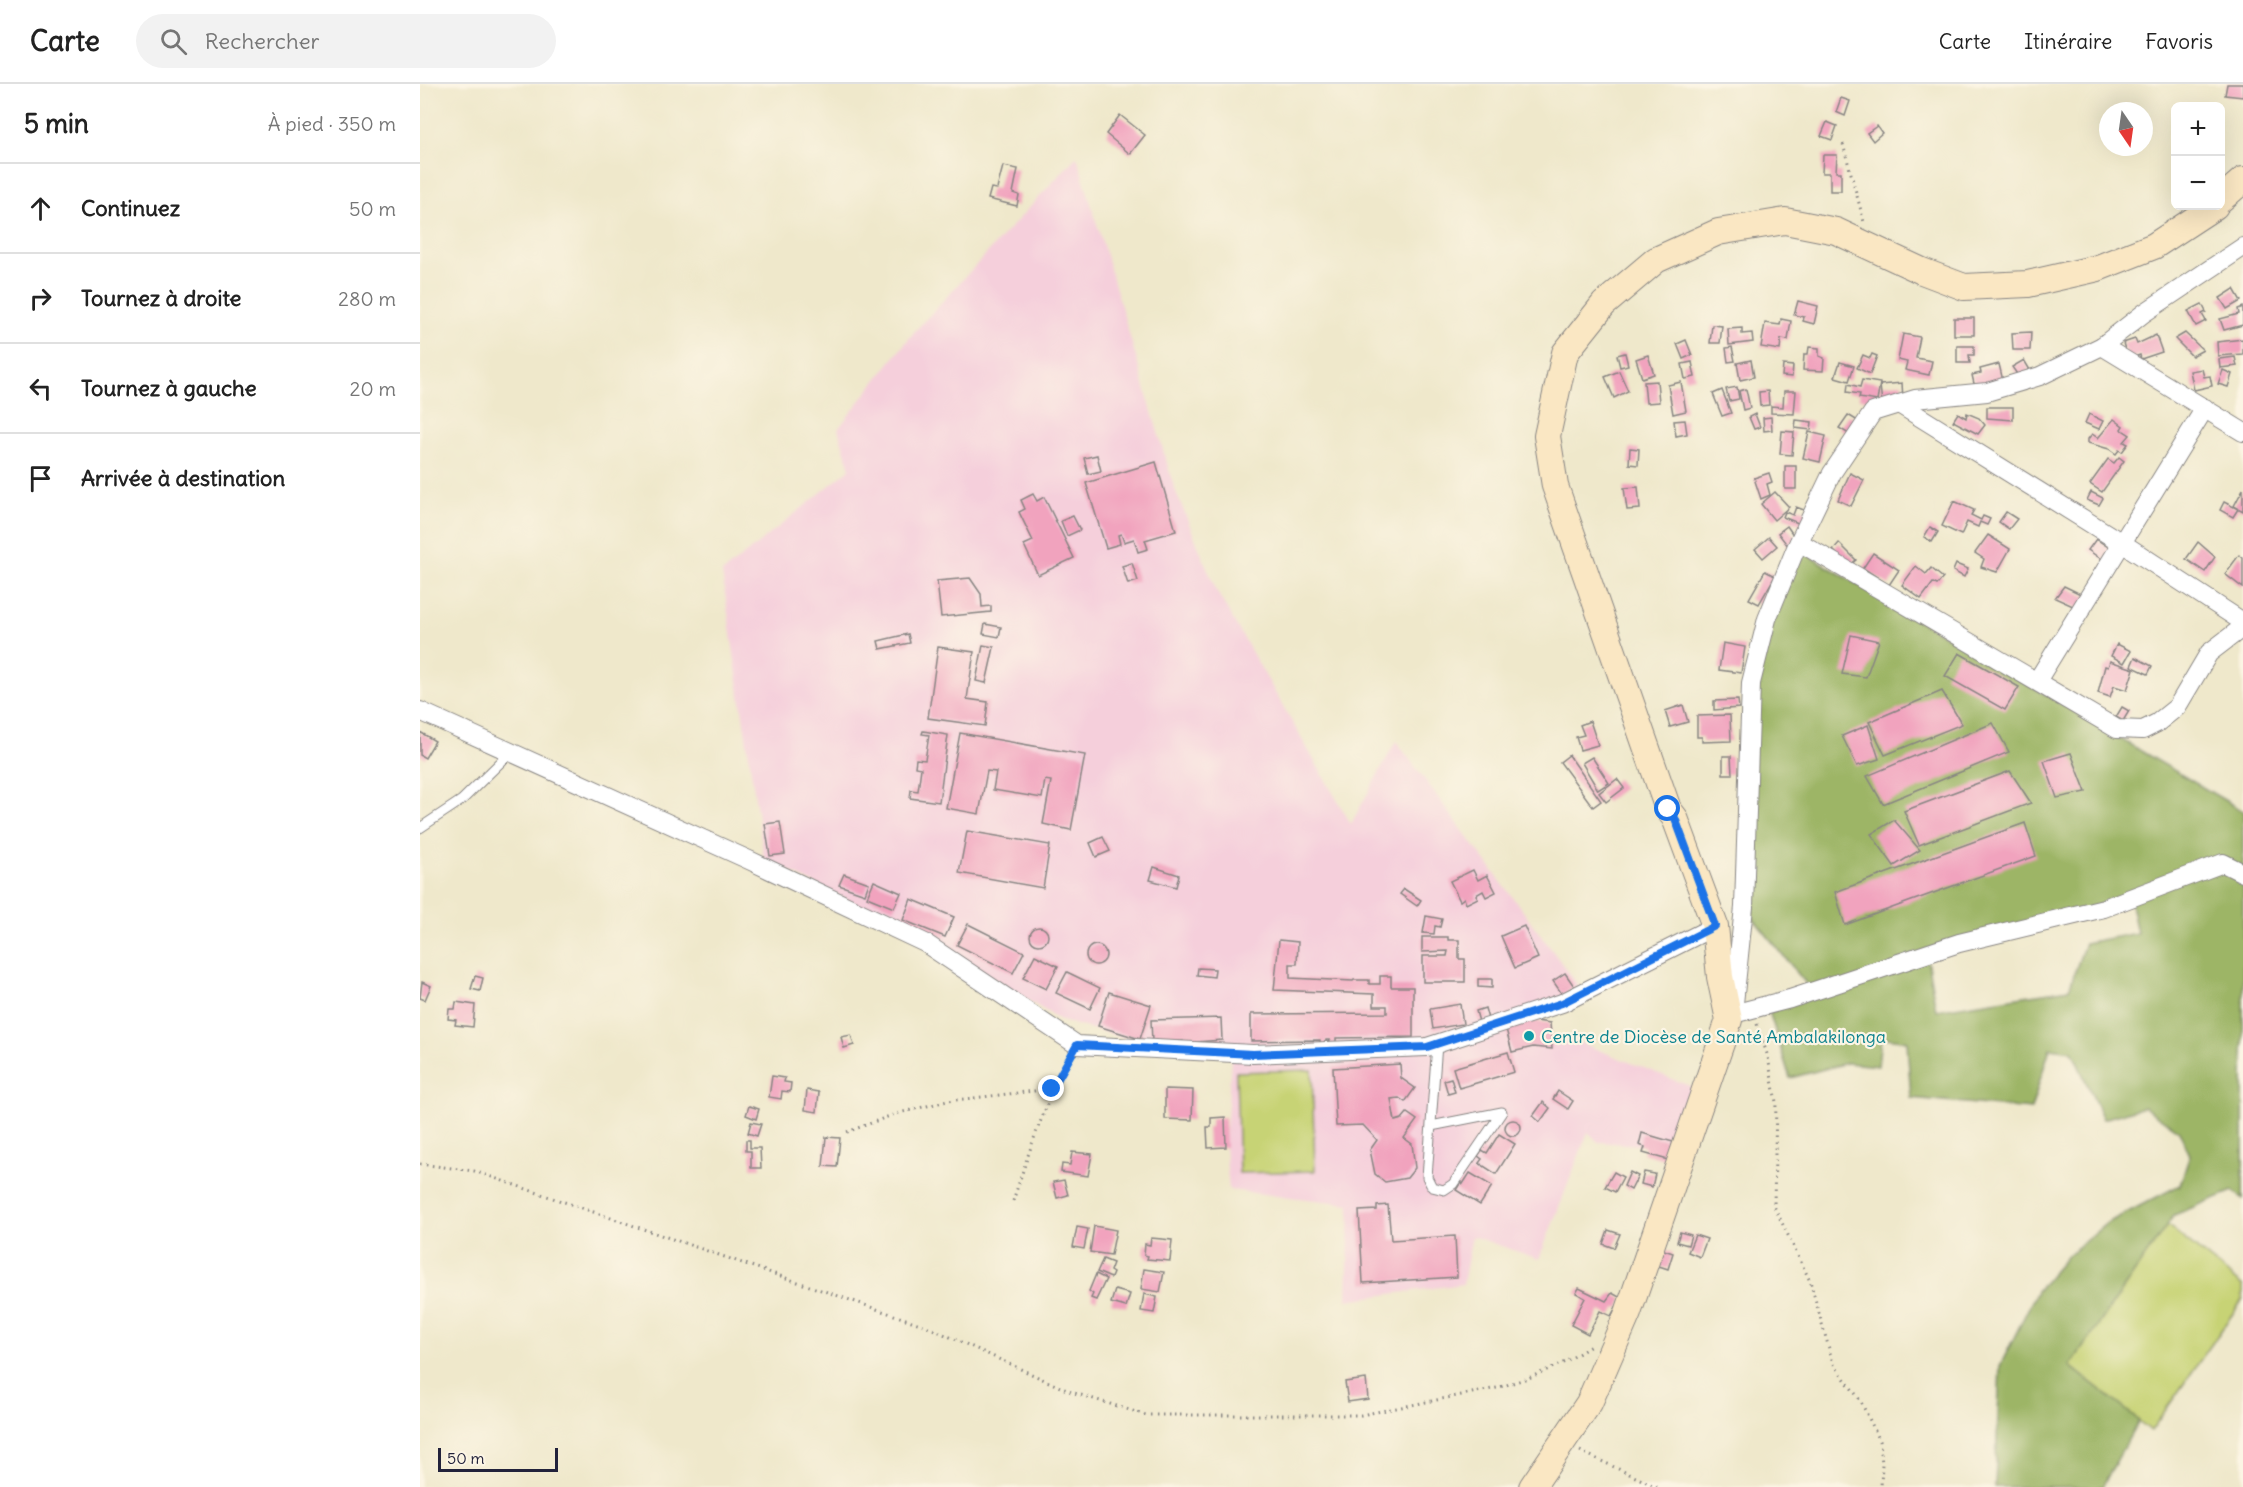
<!DOCTYPE html>
<html lang="fr">
<meta charset="utf-8">
<style>
:root{--surface:#fff;--page:#f2f2f2;--text:#222;--muted:#767676;--line:#e0e0e0}
body{margin:0;font-family:Delius,sans-serif;background:var(--page);color:var(--text)}
.controls{position:absolute;right:18px;top:18px;display:grid;overflow:hidden;border-radius:9px;box-shadow:0 6px 24px #0002}
.controls button{width:54px;height:54px;display:grid;place-items:center;padding:0;border:0;border-bottom:2px solid var(--line);background:var(--surface);color:var(--text);font:30px sans-serif}
.compass{position:absolute;left:1679px;top:18px;width:54px;height:54px;border-radius:50%;background:var(--surface);box-shadow:0 6px 24px #0002;rotate:167deg}
.scale{position:absolute;left:18px;bottom:15px;width:120px;box-sizing:border-box;padding-left:6px;border:3px solid #22223b;border-top:0;font-size:16px;line-height:21px;white-space:nowrap;color:#22223b;-webkit-text-stroke:4px #fcf5e5;paint-order:stroke}
.stop{position:absolute;width:18px;height:18px;margin:-14px;border:4px solid #1a73e8;border-radius:50%;background:#fff}
.stop.end{background:#1a73e8;border-color:#fff;box-shadow:0 2px 6px #0008}
.list{margin:0;padding:0;list-style:none}
h2{display:flex;justify-content:space-between;align-items:center;height:78px;margin:0;padding:0 24px;font-size:26px}
h2 small{font-size:20px;font-weight:400;color:var(--muted)}
.list li{display:grid;grid-template-columns:39px 1fr auto;gap:18px;align-items:center;box-sizing:border-box;height:90px;padding:0 24px;border-top:2px solid var(--line)}
.list b{display:block;font-size:22px;white-space:nowrap}
.list em{font-size:20px;font-style:normal;color:var(--muted)}
.icon{flex:none;width:33px;height:33px;fill:none;stroke:currentColor;stroke-width:2;stroke-linecap:round;stroke-linejoin:round}
.map{position:relative;flex:none;width:1823px;height:1403px;overflow:hidden}
header{display:flex;align-items:center;gap:36px;box-sizing:border-box;height:84px;padding:0 30px;background:var(--surface);border-bottom:2px solid var(--line)}
header strong{font-size:28px}
nav{display:flex;gap:33px;margin-inline-start:auto;font-size:21px}
.search{width:420px;height:54px;background:var(--page);display:flex;align-items:center;gap:15px;box-sizing:border-box;padding:0 21px;border-radius:33px;color:var(--muted);font-size:22px}
main{display:flex}
aside{flex:1;background:var(--surface)}
.map>svg:first-child{display:block}
</style>
<header>
<strong>Carte</strong>
<div class="search"><svg class="icon" aria-label="search" viewBox="0 0 24 24"><circle cx="10" cy="10" r="6"/><path d="M15 15l6 6"/></svg>Rechercher</div>
<nav><a>Carte</a><a>Itinéraire</a><a>Favoris</a></nav>
</header>
<main>
<aside>
<h2>5 min<small>À pied · 350 m</small></h2>
<ul class="list">
<li><svg class="icon" aria-label="ahead" viewBox="0 0 24 24"><path d="M12 20V5M6 11l6-6 6 6"/></svg><div><b>Continuez</b></div><em>50 m</em></li>
<li><svg class="icon" aria-label="right" viewBox="0 0 24 24"><path d="M7 20v-9h11M14 6l5 5-5 5"/></svg><div><b>Tournez à droite</b></div><em>280 m</em></li>
<li><svg class="icon" aria-label="left" viewBox="0 0 24 24"><path d="M17 20v-9H6M10 6l-5 5 5 5"/></svg><div><b>Tournez à gauche</b></div><em>20 m</em></li>
<li><svg class="icon" aria-label="arrive" viewBox="0 0 24 24"><path d="M6 21V4h12l-3 4 3 4H6"/></svg><div><b>Arrivée à destination</b></div></li>
</ul>
</aside>
<div class="map">
<svg width="1823" height="1403" viewBox="0 0 1823 1403">
<rect width="100%" height="100%" fill="#fcf5e5"/>
<filter id="ink" filterUnits="userSpaceOnUse"><feTurbulence type="fractalNoise" baseFrequency=".0167" numOctaves="2"/><feDisplacementMap in="SourceGraphic" scale="12" xChannelSelector="R" yChannelSelector="G"/><feConvolveMatrix kernelMatrix="1 2 1 2 8 2 1 2 1" color-interpolation-filters="sRGB"/></filter>
<filter id="wash" filterUnits="userSpaceOnUse"><feTurbulence type="fractalNoise" baseFrequency=".008" numOctaves="4" result="noise"/><feDisplacementMap in="SourceGraphic" scale="24" xChannelSelector="R" yChannelSelector="G"/><feGaussianBlur stdDeviation="1.35" result="paint"/><feColorMatrix in="noise" values="0 0 0 0 0 0 0 0 0 0 0 0 0 0 0 0 0 1.4 0 .05"/><feComposite in="paint" operator="in"/></filter>
<g filter="url(#wash)">
<rect width="100%" height="100%" fill="#efe8cb"/>
<path fill="#f5cfdb" d="M657,72L754,403L797,508L931,740L976,657L1158,901L1101,948L1156,957L1272,1003L1253,1058L1223,1049L1219,1061L1178,1058L1168,1048L1119,1175L1052,1152L1043,1200L927,1216L930,1120L809,1106L805,1063L812,959H724L642,937L507,855L344,775L302,489L430,385L418,345L494,248Z"/>
<g fill="#c7d375" stroke="#747a58" stroke-width="1.5">
<path d="M892,986L895,1087L819,1089L816,988Z"/>
<path d="M1747,1141L1823,1202V1215L1731,1347L1650,1282Z"/>
</g>
<path fill="#9db566" stroke="#606c50" stroke-width="1.5" fill-rule="evenodd" d="M1376,464L1823,727V1115L1813,1107L1754,1131L1650,1282L1719,1336L1682,1403H1575L1580,1282L1617,1207L1646,1173L1687,1139L1760,1101L1770,1071L1759,1047L1724,1023L1683,1035L1652,967L1630,964L1611,1025L1491,1014L1487,957L1461,953L1458,982L1427,979L1370,994L1347,921L1392,907L1324,823L1331,599ZM1710,815L1717,849L1665,859L1649,905L1516,926L1506,870Z"/>
<g id="blocks">
<g fill="#f1a3be">
<path d="M1807,0H1823V13L1805,11Z"/>
<path d="M1421,14L1430,17L1425,32L1416,28Z"/>
<path d="M700,31L725,51L710,70L686,50Z"/>
<path d="M1407,38L1417,42L1412,56L1401,52Z"/>
<path d="M1457,42L1462,49L1453,57L1447,49Z"/>
<path d="M1403,71H1417L1416,88H1421V107H1410V89H1402Z"/>
<path d="M583,82L598,85L593,109L599,111L597,122L568,115L571,104L577,105Z"/>
<path d="M1814,205L1821,217L1807,225L1800,214Z"/>
<path d="M1378,217L1398,222L1394,240L1383,237L1384,233L1374,231Z"/>
<path d="M1782,220L1786,228L1782,230L1786,237L1776,242L1768,227Z"/>
<path d="M1823,223V241L1804,246L1800,235L1819,230L1818,225Z"/>
<rect x="1534" y="234" width="20" height="17"/>
<path d="M1361,235L1371,237L1368,256L1361,255L1360,266L1341,263L1345,239L1360,241Z"/>
<path d="M1292,241L1302,242L1300,259H1290Z"/>
<path d="M1322,244V250L1332,249L1333,258L1309,261L1308,245Z"/>
<path d="M1611,248L1610,266H1593L1592,249Z"/>
<path d="M1765,249L1783,266L1772,272L1755,255Z"/>
<path d="M1483,250L1500,253L1496,274L1512,277L1509,291L1485,286L1487,278L1478,276Z"/>
<path d="M1736,251L1742,268L1721,275L1720,271L1708,275L1703,259L1715,255L1717,260Z"/>
<path d="M1823,255V270L1798,272L1797,258Z"/>
<path d="M1266,256L1272,271L1263,275L1257,260Z"/>
<path d="M1537,262H1554V271H1549L1550,279H1537Z"/>
<path d="M1312,263L1315,277L1308,278L1306,264Z"/>
<path d="M1389,263L1399,264V272L1404,274L1403,287L1383,286L1384,270H1388Z"/>
<path d="M1205,269L1208,281L1200,283L1197,271Z"/>
<path d="M1452,270L1457,272L1450,290L1437,284L1443,271L1450,274Z"/>
<path d="M1228,271L1234,290L1222,294L1216,275Z"/>
<path d="M1815,273L1817,282L1800,284L1799,275Z"/>
<path d="M1331,276L1334,293L1320,296L1317,279Z"/>
<path d="M1604,276L1610,286L1599,293L1592,283Z"/>
<path d="M1272,278L1275,293L1265,295L1262,280Z"/>
<path d="M1420,278L1434,282L1429,297L1415,293Z"/>
<path d="M1579,280L1583,297L1555,304L1552,291L1561,289L1560,285Z"/>
<path d="M1363,281L1373,282L1372,293L1362,292Z"/>
<path d="M1782,285L1784,293L1790,292L1792,302L1774,306L1770,287Z"/>
<path d="M1803,286L1812,290L1808,303L1798,300Z"/>
<path d="M1199,287L1208,307L1194,314L1185,293Z"/>
<path d="M1442,296L1460,299L1457,317L1439,314L1440,310L1427,308L1428,300L1440,303Z"/>
<path d="M1237,297L1239,318L1226,319L1224,298Z"/>
<path d="M1261,298L1266,327L1253,330L1248,301Z"/>
<path d="M1482,299L1483,315L1462,320L1460,301Z"/>
<path d="M1317,303L1319,315L1309,317L1306,305Z"/>
<path d="M1326,305L1330,324L1323,326L1319,307Z"/>
<path d="M1302,306L1311,329L1302,332L1293,310Z"/>
<path d="M1348,307L1349,321L1340,322L1339,308Z"/>
<path d="M1364,307H1376L1374,330L1351,329V322L1363,323Z"/>
<path d="M1567,323H1593V336L1567,334Z"/>
<path d="M1538,329L1546,334L1547,329L1559,334L1565,341L1558,350L1533,337Z"/>
<path d="M1335,330L1340,343L1334,345L1329,333Z"/>
<path d="M1669,330L1683,337L1679,345L1665,339Z"/>
<path d="M1428,331L1438,337L1429,350L1419,344Z"/>
<path d="M1351,333L1352,346L1344,347L1343,334Z"/>
<path d="M1694,335L1703,342L1701,345L1710,351L1704,358L1708,360L1702,368L1699,366L1696,370L1689,365L1668,359V355L1672,350L1678,354Z"/>
<path d="M1265,336L1267,350L1256,352L1254,337Z"/>
<path d="M1376,336L1392,338L1391,346L1375,344Z"/>
<path d="M1362,347L1374,348L1372,371L1360,370Z"/>
<path d="M1389,348L1406,352L1400,378L1383,374Z"/>
<path d="M1210,364L1219,365L1218,381L1209,380Z"/>
<path d="M677,371L681,387L668,390L664,374Z"/>
<path d="M1699,373L1704,377L1682,408L1670,400L1688,375L1694,379Z"/>
<path d="M736,378L756,447L725,456L728,465L718,468L714,455L704,458L701,450L698,451L700,460L686,464L666,399Z"/>
<rect x="1365" y="382" width="11" height="23"/>
<path d="M1349,389L1352,398L1347,400L1350,411L1341,415L1334,394Z"/>
<path d="M1430,389L1444,396L1431,422L1418,416Z"/>
<path d="M1218,403L1220,425L1207,426L1204,404Z"/>
<path d="M1823,405V427L1814,422Z"/>
<path d="M1355,408L1369,423L1354,436L1341,420Z"/>
<path d="M1671,408L1683,414L1679,421L1667,416Z"/>
<path d="M613,410L617,417L624,413L654,474L618,491L604,461L613,457L599,428L605,425L601,416Z"/>
<path d="M1534,417L1554,426L1551,431L1561,436L1563,432L1570,435L1567,441L1560,438L1558,443L1547,438L1541,451L1522,442Z"/>
<path d="M1804,418L1818,425L1813,433L1800,426Z"/>
<path d="M1376,423L1389,428L1383,441L1363,433L1365,428L1373,431Z"/>
<path d="M1586,428L1597,435L1589,445L1579,438Z"/>
<path d="M653,432L660,446L647,452L641,437Z"/>
<path d="M1367,442L1376,455L1368,462L1358,449Z"/>
<path d="M1510,443L1518,448L1512,458L1504,453Z"/>
<path d="M1568,451L1590,465L1577,488L1561,483L1564,475L1555,469Z"/>
<path d="M1349,453L1357,462L1343,474L1335,465Z"/>
<path d="M1676,455L1691,465L1684,477L1668,466Z"/>
<path d="M1778,458L1795,473L1785,488L1766,475Z"/>
<path d="M1419,459L1436,476L1429,482L1413,466Z"/>
<path d="M1453,469L1479,486L1469,501L1443,484Z"/>
<path d="M1819,471L1823,474V504L1805,490Z"/>
<path d="M712,479L718,497L708,500L702,482Z"/>
<path d="M1536,480L1548,485L1544,493L1533,487Z"/>
<path d="M1496,482L1506,490L1511,484L1523,494L1517,501L1513,499L1501,515L1482,501Z"/>
<path d="M1345,487L1355,492L1339,520L1329,515Z"/>
<path d="M550,494L561,510L562,523L571,522V528L521,533L517,497Z"/>
<path d="M1644,502L1671,515L1664,527L1635,514Z"/>
<path d="M565,540L581,543L579,553L563,550Z"/>
<path d="M488,550L490,559L460,565L458,557Z"/>
<path d="M1431,551L1459,557L1446,593L1422,590Z"/>
<path d="M1303,559L1325,563L1321,589L1299,586Z"/>
<path d="M1697,560L1711,567L1704,579L1691,572Z"/>
<path d="M563,561L574,563L566,599L556,597Z"/>
<path d="M518,563L554,568L547,615L568,618L565,642L508,634Z"/>
<path d="M1539,569L1599,603L1585,626L1525,592Z"/>
<path d="M1715,573L1732,582L1728,590L1711,582Z"/>
<path d="M1690,577L1714,585L1707,606L1694,602L1690,613L1678,609L1685,582L1688,583Z"/>
<path d="M1522,607L1542,640L1465,671L1449,638Z"/>
<path d="M1318,616L1319,624L1294,626V617Z"/>
<path d="M1263,621L1268,638L1250,643L1245,627Z"/>
<path d="M1702,623L1709,627L1703,637L1696,633Z"/>
<path d="M1310,631L1311,657L1282,658V653H1277V632Z"/>
<path d="M1170,637L1178,661L1160,666L1156,653L1164,651L1160,641Z"/>
<path d="M1573,639L1589,668L1463,720L1447,692Z"/>
<path d="M1448,641L1459,675L1437,682L1422,652Z"/>
<path d="M503,647L528,651L519,718L490,714L491,706L498,707L501,684L495,683L496,675L505,676L509,651L502,650Z"/>
<path d="M0,648L15,657L5,674L0,671Z"/>
<path d="M540,649L665,671L651,746L623,740L631,697L625,696L622,714L573,706L576,688L567,687L559,730L526,724Z"/>
<path d="M1651,669L1666,708L1637,714L1624,677Z"/>
<path d="M1149,671L1181,717L1173,723L1140,678Z"/>
<path d="M1303,672H1311L1312,690H1303Z"/>
<path d="M1172,673L1189,699L1178,706L1162,679Z"/>
<path d="M1590,687L1611,719L1499,761L1484,727Z"/>
<path d="M1197,695L1204,704L1186,718L1179,709Z"/>
<path d="M1474,736L1500,766L1474,782L1451,750Z"/>
<path d="M360,738L365,770L350,772L345,740Z"/>
<path d="M1605,739L1616,772L1425,841L1415,808Z"/>
<path d="M547,747L630,761L623,804L539,789Z"/>
<path d="M683,753L690,767L676,773L670,759Z"/>
<path d="M734,783L759,791L756,803L730,796Z"/>
<path d="M1053,786L1058,796L1067,791L1076,808L1066,813L1063,807L1056,811L1058,814L1046,820L1044,814L1040,817L1030,797Z"/>
<path d="M424,790L449,799L445,810L419,801Z"/>
<path d="M454,797L481,809L474,824L447,813Z"/>
<path d="M984,805L1001,816L997,822L980,810Z"/>
<path d="M491,815L534,833L525,853L483,836Z"/>
<path d="M1006,832L1022,835L1020,843L1015,842L1014,850L1003,849Z"/>
<path d="M548,840L604,868L593,889L537,861Z"/>
<path d="M1104,842L1118,874L1095,884L1081,852Z"/>
<circle cx="619" cy="852" r="9"/>
<path d="M1002,853H1028V856H1039V875H1045V898H1003V872H1027L1028,867L1002,868Z"/>
<path d="M859,856L878,858L877,880H870V894L933,897L934,896H949V900H960V892H971V903H993V953L916,954V960H909L910,956H906V960H900V956L831,957V930L967,929V922H954V910L854,906Z"/>
<circle cx="676" cy="871" r="10"/>
<path d="M615,871L638,882L626,905L603,894Z"/>
<path d="M778,884L795,885L794,893L777,891Z"/>
<path d="M647,888L680,904L670,925L636,909Z"/>
<path d="M1145,889L1154,902L1142,910L1133,897Z"/>
<path d="M55,892L63,894L60,907L51,905Z"/>
<path d="M1058,895H1072V904L1058,903Z"/>
<path d="M2,898L11,902L5,916L0,914Z"/>
<path d="M689,908L731,921L720,955L678,942Z"/>
<path d="M36,918L55,921L53,943L35,941L36,936L28,935L29,925H35Z"/>
<path d="M1040,920L1043,940L1013,945L1010,925Z"/>
<path d="M1065,924L1068,935L1059,938L1056,927Z"/>
<path d="M801,934L802,956L776,958L770,961L763,957L732,958L731,936Z"/>
<path d="M1101,935L1130,939L1132,965L1113,963L1092,968L1085,941Z"/>
<path d="M431,951L434,961L424,964L421,953Z"/>
<path d="M1088,968L1094,988L1039,1004L1033,984Z"/>
<path d="M980,980L981,994L995,1004L985,1018L979,1014L971,1015L975,1037L982,1035L987,1029L997,1036L984,1054L992,1060L995,1084L987,1094L965,1098L955,1090L950,1066L957,1056L943,1041L916,1042L913,984Z"/>
<path d="M352,992L365,994L364,998L371,999L370,1008L362,1007L361,1015L349,1013Z"/>
<path d="M1031,994L1035,1008L1028,1010L1024,996Z"/>
<path d="M745,1005L773,1006L772,1036L745,1035Z"/>
<path d="M387,1006L399,1008L397,1028L385,1026Z"/>
<path d="M1138,1007L1153,1017L1148,1025L1133,1015Z"/>
<path d="M1123,1018L1130,1024L1120,1038L1113,1032Z"/>
<path d="M329,1022L339,1025L336,1035L326,1031Z"/>
<path d="M805,1033L806,1063L788,1064L787,1043H791V1034Z"/>
<circle cx="1093" cy="1044" r="8"/>
<path d="M331,1038L341,1040L337,1052L328,1049Z"/>
<path d="M1222,1049L1253,1058L1248,1076L1223,1069L1225,1063L1219,1061Z"/>
<path d="M1079,1050L1095,1060L1076,1090L1059,1079L1062,1075L1058,1072L1062,1066L1067,1069Z"/>
<path d="M406,1053L420,1054L417,1083L403,1082Z"/>
<path d="M326,1056H330V1064H340L341,1084H331V1067H326Z"/>
<path d="M652,1068L672,1070L668,1092L641,1088L642,1080L650,1081Z"/>
<path d="M1194,1088L1203,1093L1195,1108L1185,1103Z"/>
<path d="M1210,1088L1218,1092L1211,1106L1204,1102Z"/>
<path d="M1224,1088L1235,1090L1232,1103L1221,1100Z"/>
<path d="M1050,1089L1072,1102L1060,1121L1036,1106L1041,1098L1043,1100Z"/>
<path d="M644,1096L648,1111L637,1114L633,1098Z"/>
<path d="M968,1121L971,1156L1035,1152L1037,1193L943,1199L939,1127L957,1126V1122Z"/>
<path d="M674,1142L696,1146L691,1171L670,1168Z"/>
<path d="M657,1143L668,1145L664,1165L653,1163Z"/>
<path d="M1188,1146L1200,1150L1194,1164L1183,1160Z"/>
<path d="M1260,1148L1271,1151L1268,1161L1257,1158Z"/>
<path d="M1275,1151L1287,1155L1280,1173L1268,1168Z"/>
<path d="M731,1154L752,1156L750,1177L727,1175L728,1172L724,1171L725,1160L730,1161Z"/>
<path d="M1241,1165L1253,1169L1248,1185L1236,1181Z"/>
<path d="M683,1175L693,1179L690,1187L693,1189L691,1194L677,1188Z"/>
<path d="M724,1185L744,1188L740,1208L721,1205Z"/>
<path d="M676,1190L686,1195L676,1216L671,1214L673,1210L669,1207Z"/>
<path d="M1159,1204L1186,1217L1192,1209L1203,1215L1199,1224L1196,1223L1191,1232L1180,1227L1168,1250L1151,1241L1165,1214L1156,1209Z"/>
<path d="M695,1206L710,1210L706,1223L691,1219Z"/>
<path d="M724,1210L737,1213L734,1229L721,1227Z"/>
<path d="M946,1295L948,1315L928,1318L925,1298Z"/>
</g>
</g>
</g>
<g filter="url(#ink)">
<use href="#blocks" fill-opacity="0" stroke="#888583" stroke-width="1.5"/>
<g fill="none" stroke-linecap="round" stroke-linejoin="round">
<defs>
<g id="lane">
<path d="M0,744L42,716L91,668"/>
<path d="M1011,1042L1082,1028L1033,1100L1024,1106L1012,1103L1007,1093L1017,960"/>
</g>
<g id="street">
<path d="M1682,262L1823,348"/>
<path d="M1479,320L1702,459L1823,538"/>
<path d="M1379,458L1697,645L1723,646L1737,639L1757,623L1789,569L1823,543"/>
<path d="M1617,597L1785,324"/>
<path d="M0,627L329,776L505,859L657,961L833,970L1007,963L1142,919L1295,842"/>
<path d="M1313,929L1324,823L1331,599L1347,535L1376,464L1412,389L1453,328L1495,315L1567,308L1620,292L1682,262L1724,229L1823,163"/>
<path d="M1313,930L1370,915L1539,859L1684,824L1803,779L1823,789"/>
</g>
<g id="secondary">
<path d="M1800,116L1823,96"/>
<path d="M1112,1403L1169,1319L1208,1229L1309,936L1300,893L1295,842L1255,734L1248,725L1135,402L1127,352L1145,269L1184,220L1236,176L1298,148L1365,137L1416,147L1502,187L1544,203L1608,200L1678,184L1734,162L1795,122"/>
</g>
</defs>
<use href="#lane" stroke="#888583" stroke-width="11"/>
<use href="#street" stroke="#888583" stroke-width="20"/>
<use href="#secondary" stroke="#888583" stroke-width="28"/>
<g stroke="#888583" stroke-width="3" stroke-dasharray="1.5 4.5" stroke-linecap="butt">
<path d="M1423,60L1444,138"/>
<path d="M1337,940L1348,973L1356,1018L1354,1122L1390,1197L1413,1279L1440,1316L1460,1357L1462,1380L1461,1403"/>
<path d="M427,1048L475,1030L527,1017L632,1005"/>
<path d="M0,1080L54,1087L506,1242L651,1308L726,1331H941L1077,1304L1111,1293L1145,1278L1171,1262"/>
<path d="M593,1117C609,1068 624,1020 650,975"/>
<path d="M1160,1367L1237,1403"/>
</g>
<use href="#lane" stroke="#fff" stroke-width="9"/>
<use href="#street" stroke="#fff" stroke-width="18"/>
<use href="#secondary" stroke="#fae7c3" stroke-width="26"/>
</g>
</g>
<g fill="none" stroke-linecap="round" stroke-linejoin="round" filter="url(#ink)">
<path stroke="#1a73e8" stroke-width="8" d="M632,1005L657,961L833,970L1007,963L1142,919L1295,842L1255,734L1248,725"/>
</g>
<circle fill="#0f9aa8" stroke="#fcf5e5" stroke-width="2" cx="1109" cy="952" r="6"/>
<g text-anchor="middle" dominant-baseline="central" stroke-width="4.5" stroke-linejoin="round" paint-order="stroke">
<g font-size="18" fill="#0d838f" stroke="#fcf5e5" text-anchor="start">
<text x="1121" y="952">Centre de Diocèse de Santé Ambalakilonga</text>
</g>
</g>
</svg>
<div class="controls">
<button>+</button>
<button>−</button>
</div>
<svg class="compass" viewBox="-18 -18 36 36"><path d="M0-13l5 13h-10z" fill="#e53935"/><path d="M0 13l5-13h-10z" fill="#767676"/></svg>
<div class="scale">50 m</div>
<div class="stop" style="left:1248px;top:725px"></div>
<div class="stop end" style="left:632px;top:1005px"></div>
</div>
</main>
